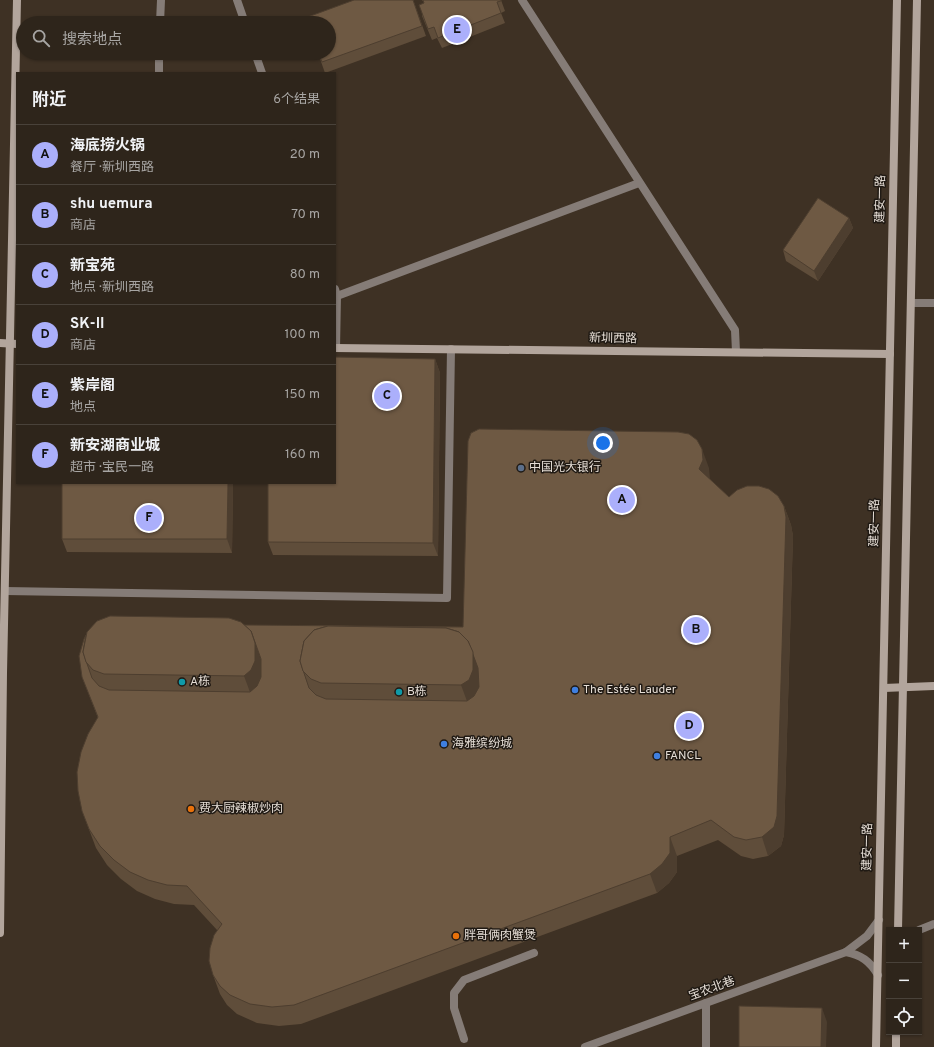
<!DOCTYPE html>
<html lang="zh">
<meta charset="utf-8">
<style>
:root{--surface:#2e251b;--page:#362d24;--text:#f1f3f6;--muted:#a7a5a3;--line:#49423a;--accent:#abaffb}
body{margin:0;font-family:Overpass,"Noto Sans SC",sans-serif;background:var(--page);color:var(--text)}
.controls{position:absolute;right:12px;bottom:12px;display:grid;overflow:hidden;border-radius:0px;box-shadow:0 1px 3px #0004}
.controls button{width:36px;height:36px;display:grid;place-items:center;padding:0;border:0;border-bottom:1px solid var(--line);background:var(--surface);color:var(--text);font:20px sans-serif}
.you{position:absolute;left:603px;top:443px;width:14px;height:14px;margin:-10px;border:3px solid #fff;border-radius:50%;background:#1a73e8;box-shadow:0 0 0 6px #1a73e833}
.badge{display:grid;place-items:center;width:26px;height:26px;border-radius:50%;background:var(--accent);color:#111;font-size:13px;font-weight:700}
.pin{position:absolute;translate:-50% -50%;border:2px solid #fff;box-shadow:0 1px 4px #0006}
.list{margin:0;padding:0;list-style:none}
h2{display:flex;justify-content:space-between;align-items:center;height:52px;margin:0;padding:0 16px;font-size:17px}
h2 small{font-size:13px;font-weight:400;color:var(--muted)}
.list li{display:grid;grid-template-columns:26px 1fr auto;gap:12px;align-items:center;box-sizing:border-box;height:60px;padding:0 16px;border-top:1px solid var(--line)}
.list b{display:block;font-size:15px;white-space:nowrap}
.list p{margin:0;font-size:13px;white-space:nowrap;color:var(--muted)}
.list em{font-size:13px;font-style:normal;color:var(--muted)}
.icon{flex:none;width:22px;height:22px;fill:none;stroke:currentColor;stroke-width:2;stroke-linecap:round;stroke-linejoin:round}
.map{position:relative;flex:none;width:934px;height:1047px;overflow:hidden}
.search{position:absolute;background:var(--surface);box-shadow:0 1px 3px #0004;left:16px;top:16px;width:320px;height:44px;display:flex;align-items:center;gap:10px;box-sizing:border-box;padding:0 14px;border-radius:22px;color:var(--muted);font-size:15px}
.panel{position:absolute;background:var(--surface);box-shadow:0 1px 3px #0004;left:16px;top:72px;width:320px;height:412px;border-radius:0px}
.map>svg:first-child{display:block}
</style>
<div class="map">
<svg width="934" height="1047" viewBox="0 0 934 1047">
<rect width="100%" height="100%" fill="#3e3124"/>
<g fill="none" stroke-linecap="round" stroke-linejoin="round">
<g stroke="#857c77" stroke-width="8">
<path d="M911,303H934"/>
<path d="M5,591L447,598L451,349"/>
<path d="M464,1039L454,1008V993L464,980L534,953"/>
</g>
<g stroke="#857c77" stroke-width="8">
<path d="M237,0L245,23"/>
<path d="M522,0L735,330L736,352"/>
<path d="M160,23L161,0"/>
<path d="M255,53L262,73"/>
<path d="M159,73V53"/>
<path d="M335,289L337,296L336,348"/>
<path d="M337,296L639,183"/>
<path d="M919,930L934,924"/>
<path d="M846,952C861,955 870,961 878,975"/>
<path d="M585,1047L846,952L867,936L879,920"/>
<path d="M706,1047V1003"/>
</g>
<g stroke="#b2a59c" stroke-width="8">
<path d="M0,343L17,344"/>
<path d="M335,348L890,354"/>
<path d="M884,688L934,686"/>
<path d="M898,930L917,0"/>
<path d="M0,933L3,673L17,0"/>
<path d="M876,1047L897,0"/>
<path d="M896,1047V1032"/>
</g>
</g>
<g fill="#5f4d3a">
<path d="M413,0L426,36L325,73L318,53Z"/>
<path d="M422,0H501L505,11L501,13L505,23L442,48L437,38L432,40L422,16L424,3Z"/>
<path d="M849,218L853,228L818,281L786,261L783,250Z"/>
<path d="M435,359L440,373L438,556L273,555L268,542Z"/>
<path d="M709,468V479L729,497L784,506L791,525L793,536L784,835L781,846L768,856L753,859L741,856L718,840L677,856V872L669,883L657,893L301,1024L279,1026L257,1023L237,1014L227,1005L220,994L213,975L217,930L194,905L174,904L155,899L137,891L121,879L107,865L96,848L82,811L98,718L82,677L97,621L244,625L463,627Z"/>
<path d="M62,483H233L232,553L67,552L62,539Z"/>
</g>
<g fill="#4d3e2f">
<path d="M849,218L853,228L818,281L814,271Z"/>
<path d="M435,359L440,373L438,556L433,543Z"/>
<path d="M702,449L709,468L710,479L706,488L699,469Z"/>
<path d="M228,483H233L232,553L227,539Z"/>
<path d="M784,506L791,525L793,536L784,835L781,846L768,856L762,837Z"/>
<path d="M255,643L268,678L257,711L244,676Z"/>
<path d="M473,652L485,687L474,720L461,685Z"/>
<path d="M670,837L677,856V872L669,883L657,893L650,874Z"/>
<path d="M822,1008L827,1022L826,1047H821Z"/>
</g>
<g fill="#6e5943" stroke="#4d3e2f" fill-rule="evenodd">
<path d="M354,0H413L422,26L322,62L318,53H329V23H307L305,18Z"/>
<path d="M423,0H501V1L497,2L501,13L438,38L434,27L428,29L419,5L424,3Z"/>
<path d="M818,198L849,218L814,271L783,250Z"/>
<path d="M335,357L435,359L433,543L268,542V483H335Z"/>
<path d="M479,429L678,432L689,434L697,440L702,449L703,460L699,469L729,497L737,490L747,486H759L769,489L778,496L784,506L786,517L777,816L774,827L762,837L746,840L734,837L711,820L670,837V853L662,864L650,874L294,1005L272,1007L250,1004L230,995L220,986L213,975L209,961L210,948L214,935L222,924L187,886L167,885L148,880L130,872L114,860L100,846L89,829L82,811L78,791L77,772L81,752L88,734L98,717L82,677L79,656L84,639L86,635L83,652L92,678L99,686L109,690L250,692L257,686L261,677V659L251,631L244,625L463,627L468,441L471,433ZM328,626L446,628L459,632L468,641L478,668L479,687L474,696L467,701L326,699L316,695L309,688L300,661L304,641L314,630Z"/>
<path d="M62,483H228L227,539H62Z"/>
<path d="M110,616L229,618L241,622L251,631L255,643V661L251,670L244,676L104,674L93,670L86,662L83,652L87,632L97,621Z"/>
<path d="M328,626L446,628L459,632L468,641L473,652V670L469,680L461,685L321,683L311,679L303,671L300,661L304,641L314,630Z"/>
<path d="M739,1006L822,1008L821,1047H739Z"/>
</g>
<circle fill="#5c6f8a" stroke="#201a14" stroke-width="1.5" cx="521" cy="468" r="4"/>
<g fill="#0f9aa8" stroke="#201a14" stroke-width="1.5">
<circle cx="182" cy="682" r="4"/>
<circle cx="399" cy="692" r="4"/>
</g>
<g fill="#3f7fe0" stroke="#201a14" stroke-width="1.5">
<circle cx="575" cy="690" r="4"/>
<circle cx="444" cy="744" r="4"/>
<circle cx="657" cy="756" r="4"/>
</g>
<g fill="#e8710a" stroke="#201a14" stroke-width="1.5">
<circle cx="191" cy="809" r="4"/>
<circle cx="456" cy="936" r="4"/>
</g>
<g text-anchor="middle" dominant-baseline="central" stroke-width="3" stroke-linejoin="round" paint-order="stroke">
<g font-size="12" fill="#e6ded6" stroke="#201a14">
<text transform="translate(881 199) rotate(-89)">建安一路</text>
<text transform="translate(613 339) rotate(1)">新圳西路</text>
<text transform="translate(875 523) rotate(-89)">建安一路</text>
<text transform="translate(868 847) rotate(-89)">建安一路</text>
<text transform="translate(712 989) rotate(-20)">宝农北巷</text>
</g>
<g font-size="12" fill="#e6ded6" stroke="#201a14" text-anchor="start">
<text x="529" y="468">中国光大银行</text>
<text x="190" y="682">A栋</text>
<text x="583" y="690">The Estée Lauder</text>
<text x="407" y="692">B栋</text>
<text x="452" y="744">海雅缤纷城</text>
<text x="665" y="756">FANCL</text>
<text x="199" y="809">费大厨·辣椒炒肉</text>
<text x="464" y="936">胖哥俩·肉蟹煲</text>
</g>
</g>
</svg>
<div class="controls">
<button>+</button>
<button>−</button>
<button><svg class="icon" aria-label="locate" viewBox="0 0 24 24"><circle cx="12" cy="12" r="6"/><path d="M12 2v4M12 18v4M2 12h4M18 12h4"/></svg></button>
</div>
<div class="you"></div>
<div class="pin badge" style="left:622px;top:500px">A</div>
<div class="pin badge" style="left:696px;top:630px">B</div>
<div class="pin badge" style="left:387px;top:396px">C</div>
<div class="pin badge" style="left:689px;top:726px">D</div>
<div class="pin badge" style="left:457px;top:30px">E</div>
<div class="pin badge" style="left:149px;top:518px">F</div>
<div class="search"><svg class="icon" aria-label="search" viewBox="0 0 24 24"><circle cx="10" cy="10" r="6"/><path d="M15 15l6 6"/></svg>搜索地点</div>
<section class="panel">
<h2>附近<small>6个结果</small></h2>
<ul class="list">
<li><span class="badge">A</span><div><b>海底捞火锅</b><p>餐厅 · 新圳西路</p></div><em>20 m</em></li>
<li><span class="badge">B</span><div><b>shu uemura</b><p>商店</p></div><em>70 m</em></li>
<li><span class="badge">C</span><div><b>新宝苑</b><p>地点 · 新圳西路</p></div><em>80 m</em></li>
<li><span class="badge">D</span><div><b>SK-II</b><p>商店</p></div><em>100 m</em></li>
<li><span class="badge">E</span><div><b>紫岸阁</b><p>地点</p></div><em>150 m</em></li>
<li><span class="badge">F</span><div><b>新安湖商业城</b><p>超市 · 宝民一路</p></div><em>160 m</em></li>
</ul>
</section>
</div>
